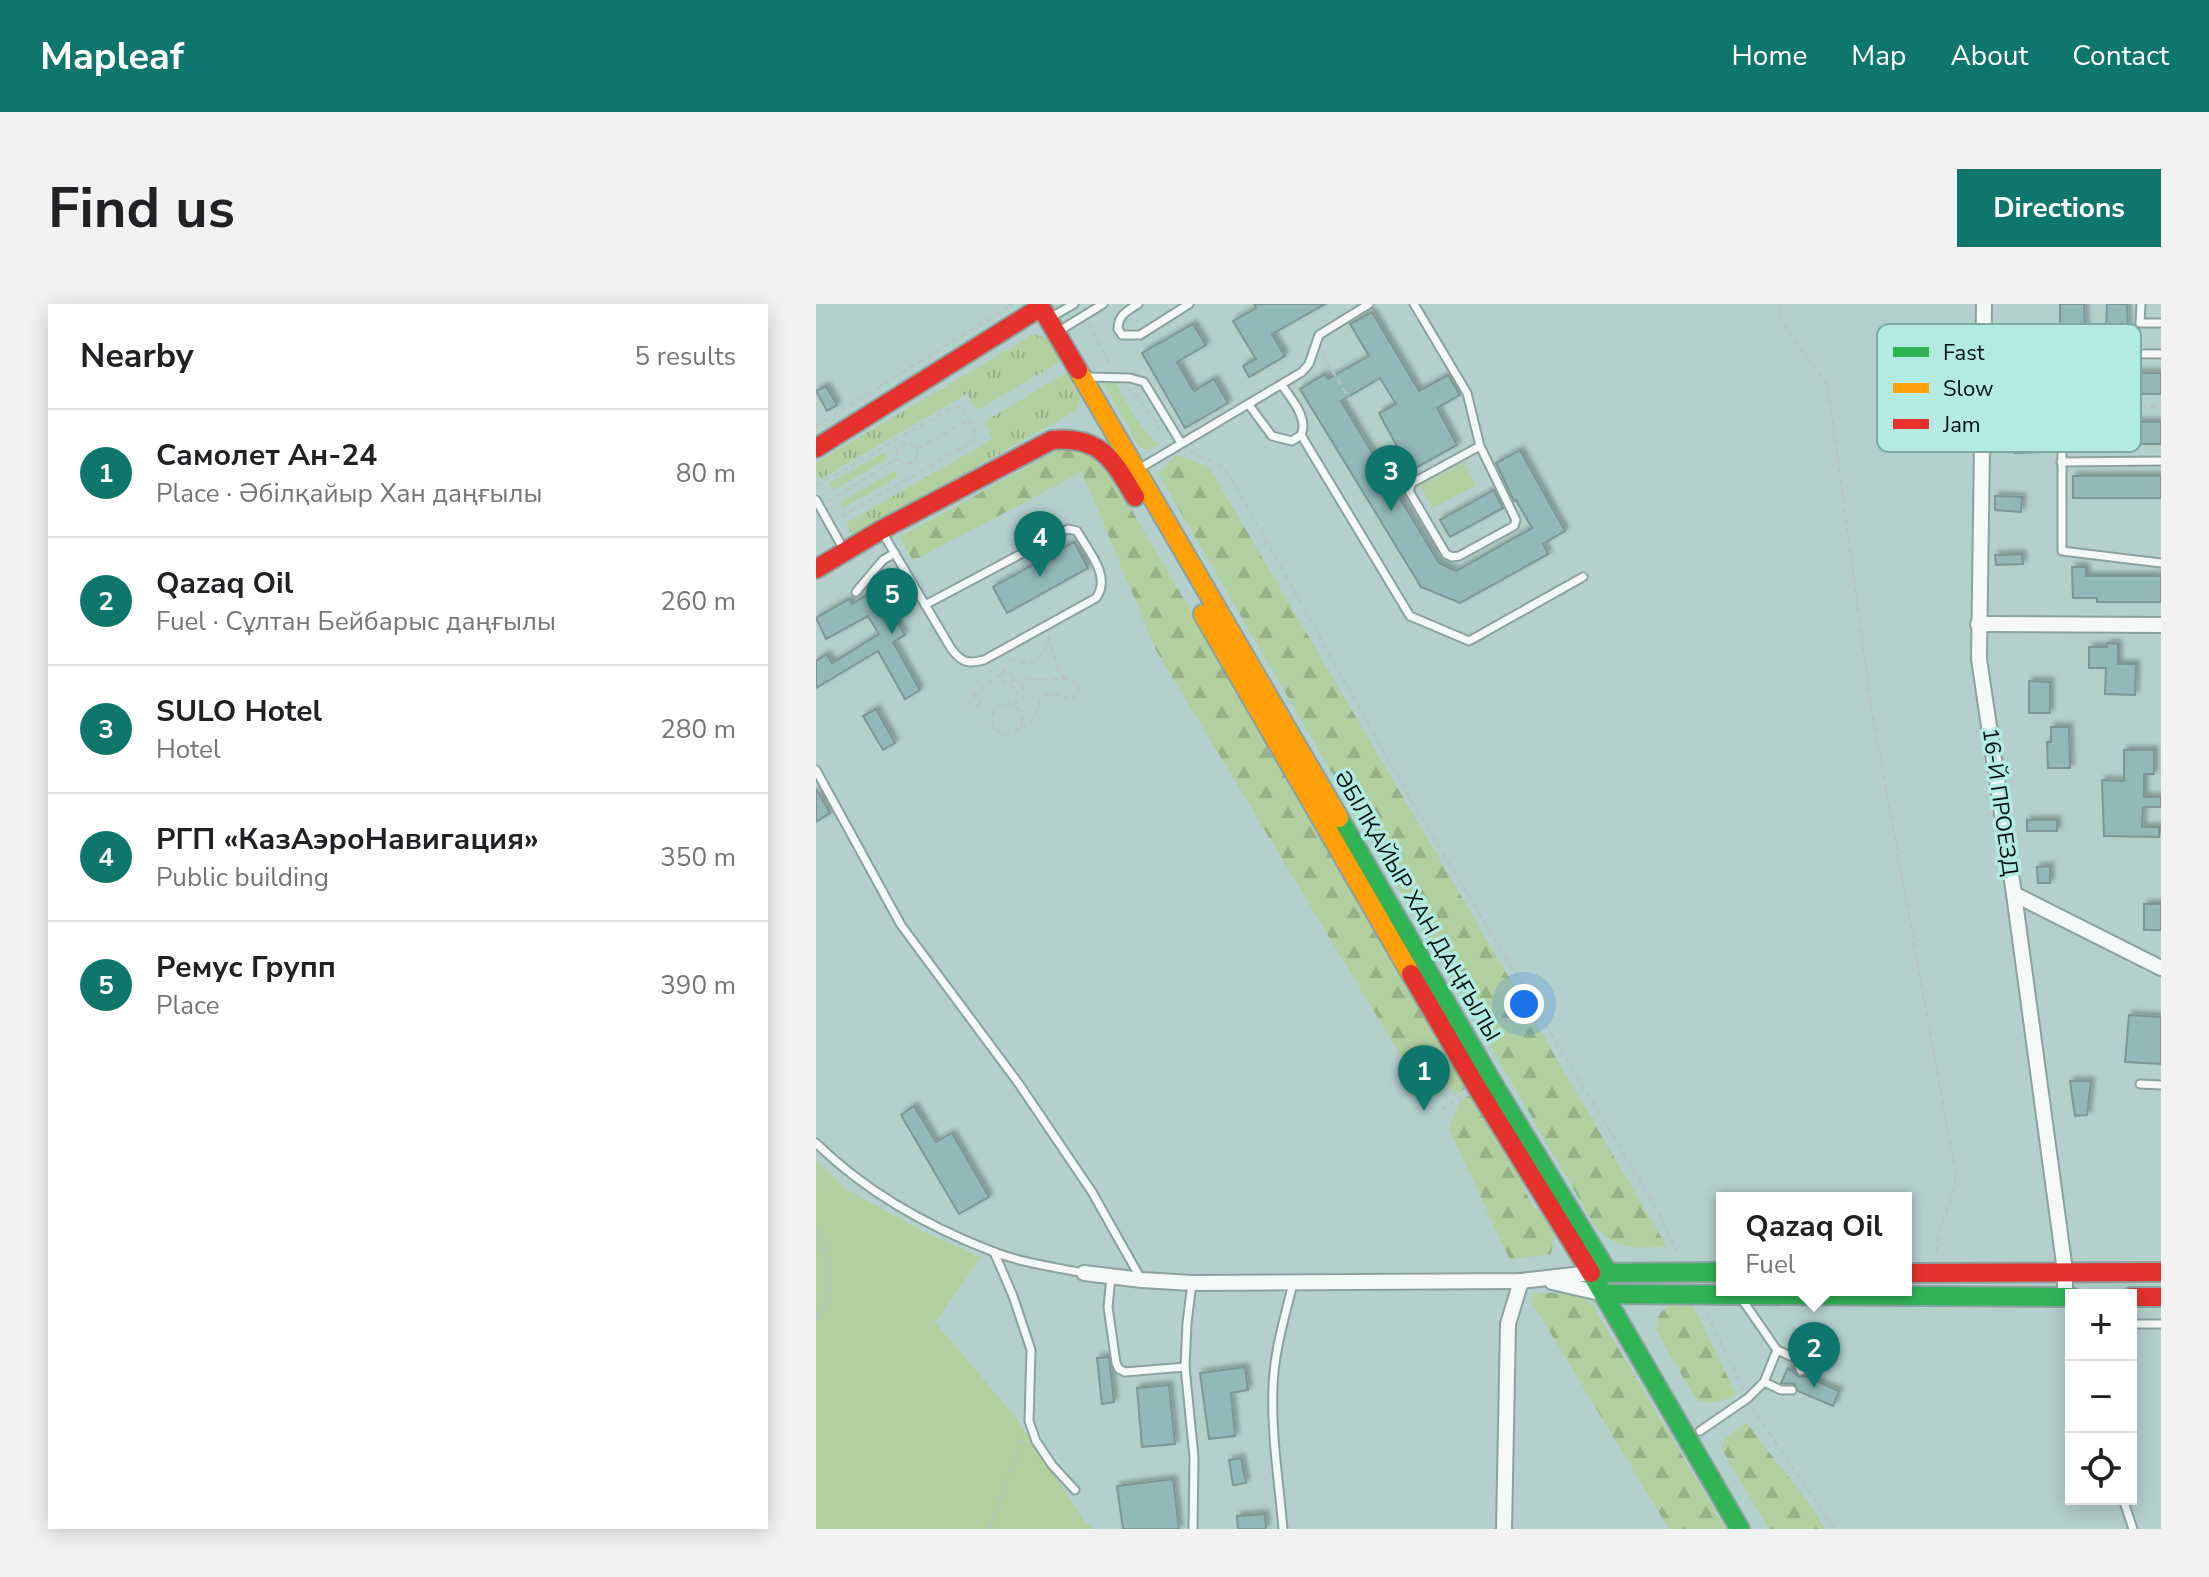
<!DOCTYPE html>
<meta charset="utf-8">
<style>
:root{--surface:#fff;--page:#f2f2f2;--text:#202124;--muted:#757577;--line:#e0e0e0;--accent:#0f766e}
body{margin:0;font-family:"Nunito Sans",sans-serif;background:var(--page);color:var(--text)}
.controls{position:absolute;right:24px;bottom:24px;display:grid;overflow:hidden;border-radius:0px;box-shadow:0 4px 20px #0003}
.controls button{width:72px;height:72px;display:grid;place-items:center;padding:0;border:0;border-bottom:2px solid var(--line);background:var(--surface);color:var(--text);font:40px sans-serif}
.you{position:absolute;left:708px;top:700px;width:28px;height:28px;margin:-20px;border:6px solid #fff;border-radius:50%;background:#1a73e8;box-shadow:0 0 0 12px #1a73e833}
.badge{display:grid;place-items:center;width:52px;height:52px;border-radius:50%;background:var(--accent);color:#fff;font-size:26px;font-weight:700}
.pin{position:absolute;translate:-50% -66px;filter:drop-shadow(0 2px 4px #0008)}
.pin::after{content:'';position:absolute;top:42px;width:28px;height:24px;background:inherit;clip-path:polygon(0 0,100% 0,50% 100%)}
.popup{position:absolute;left:900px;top:888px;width:196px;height:104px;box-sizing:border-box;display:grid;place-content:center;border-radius:0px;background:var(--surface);filter:drop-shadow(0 2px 6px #0005);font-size:26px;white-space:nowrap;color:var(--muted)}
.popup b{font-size:30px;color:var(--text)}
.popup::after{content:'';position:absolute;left:50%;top:100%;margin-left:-16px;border:16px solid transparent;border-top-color:var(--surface)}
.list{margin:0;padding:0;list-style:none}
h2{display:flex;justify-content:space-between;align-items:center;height:104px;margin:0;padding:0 32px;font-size:34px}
h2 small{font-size:26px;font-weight:400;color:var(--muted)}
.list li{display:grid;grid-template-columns:52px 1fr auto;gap:24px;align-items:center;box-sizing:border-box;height:128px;padding:0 32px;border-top:2px solid var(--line)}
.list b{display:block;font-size:30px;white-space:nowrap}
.list p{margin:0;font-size:26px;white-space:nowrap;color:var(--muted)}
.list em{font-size:26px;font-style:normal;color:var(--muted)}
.icon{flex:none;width:44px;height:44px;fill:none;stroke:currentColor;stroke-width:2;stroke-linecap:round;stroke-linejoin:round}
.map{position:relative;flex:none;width:1345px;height:1225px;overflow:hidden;border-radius:0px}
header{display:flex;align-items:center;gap:48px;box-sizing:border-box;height:112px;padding:0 40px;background:var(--accent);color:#fff}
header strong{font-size:38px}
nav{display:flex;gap:44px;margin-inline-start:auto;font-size:28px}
.intro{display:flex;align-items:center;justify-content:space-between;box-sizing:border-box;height:192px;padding:0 48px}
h1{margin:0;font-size:56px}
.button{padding:20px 36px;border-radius:0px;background:var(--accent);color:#fff;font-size:28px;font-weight:700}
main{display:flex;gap:48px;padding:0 48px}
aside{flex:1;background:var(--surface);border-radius:0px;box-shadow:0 4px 20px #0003}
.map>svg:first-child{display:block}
</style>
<header>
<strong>Mapleaf</strong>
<nav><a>Home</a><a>Map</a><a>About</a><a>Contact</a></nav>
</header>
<div class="intro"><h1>Find us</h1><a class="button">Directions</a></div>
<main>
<aside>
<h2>Nearby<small>5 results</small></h2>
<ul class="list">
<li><span class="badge">1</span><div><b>Самолет Ан-24</b><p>Place · Әбілқайыр Хан даңғылы</p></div><em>80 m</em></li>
<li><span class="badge">2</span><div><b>Qazaq Oil</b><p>Fuel · Сұлтан Бейбарыс даңғылы</p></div><em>260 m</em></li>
<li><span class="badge">3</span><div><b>SULO Hotel</b><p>Hotel</p></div><em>280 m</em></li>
<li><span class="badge">4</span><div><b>РГП «КазАэроНавигация»</b><p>Public building</p></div><em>350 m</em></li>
<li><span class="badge">5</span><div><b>Ремус Групп</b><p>Place</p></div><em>390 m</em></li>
</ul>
</aside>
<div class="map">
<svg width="1345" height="1225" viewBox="0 0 1345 1225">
<defs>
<pattern id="forest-firs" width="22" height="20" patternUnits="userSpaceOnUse" patternTransform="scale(2)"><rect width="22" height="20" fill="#b2cf9f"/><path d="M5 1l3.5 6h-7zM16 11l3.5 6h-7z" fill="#97b188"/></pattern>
<pattern id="park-tufts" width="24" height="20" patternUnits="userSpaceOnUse" patternTransform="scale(2)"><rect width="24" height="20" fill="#b2cf9f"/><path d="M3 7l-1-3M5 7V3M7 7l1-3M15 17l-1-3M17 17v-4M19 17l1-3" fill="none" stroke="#97b188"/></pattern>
<filter id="shadow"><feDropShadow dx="3.5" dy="-3.5" stdDeviation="2" flood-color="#0004"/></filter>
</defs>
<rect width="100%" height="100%" fill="#b3d0cc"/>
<g fill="#b2cf9f">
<path d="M288,79H299L323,120L342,141L332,146L324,144Z"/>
<path d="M69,148L72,155L17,186L13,179Z"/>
<path d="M648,158L660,181L617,204L604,181Z"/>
<path d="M79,167L82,173L27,204L24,198Z"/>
<path d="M0,855L30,885L112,930L165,953L119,1018L201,1115L269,1218L278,1225H0Z"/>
</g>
<g fill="url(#forest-firs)">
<path d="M247,143L274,144L294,169L653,782L639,791L633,778L624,783L597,772L340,346L266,168L97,257L84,233Z"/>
<path d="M360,151L393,163L851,943C817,943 804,948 779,922L342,169Z"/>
<path d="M657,789L708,878V886L719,905L726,908L738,929L735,950L694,956L633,825L643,798Z"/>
<path d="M718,989C738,989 759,987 776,1000L910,1225H853L714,995Z"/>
<path d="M856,1000L877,1001L920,1091C905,1097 895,1101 880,1096L840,1026C841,1012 844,1006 856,1000Z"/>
<path d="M931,1119C956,1155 988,1187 1009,1225H953L906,1146C907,1131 919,1126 931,1119Z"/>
</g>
<g fill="url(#park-tufts)">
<path d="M218,30L236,36L247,56L161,106L151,90L4,175L0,169V159Z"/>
<path d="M253,67L265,88L262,105L37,233L30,219L177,135L168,118Z"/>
</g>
<g fill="#93b8b9" stroke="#7e9695" stroke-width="2" filter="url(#shadow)">
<path d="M438,0H509L456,30L469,52L433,73L427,62L440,55L417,17L440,4Z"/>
<path d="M1244,0H1268L1269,27H1244Z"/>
<path d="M1291,0H1311L1312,28L1290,27Z"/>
<path d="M556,8L603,87L632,71L644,91L621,104L641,141L594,167L563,109L580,100L564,74L525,97L623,259L640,267L716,224L700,196L698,197L680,159L704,146L749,227L727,240L732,250L644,299L605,283L484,85L509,70L512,75L553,52L534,20Z"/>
<path d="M377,20L390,41L361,58L378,87L398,75L412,99L369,124L326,49Z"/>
<path d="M1261,68L1345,69V90L1260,89Z"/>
<path d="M1231,77V88H1225L1226,148L1198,149L1197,88L1181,89L1180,78Z"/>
<path d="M10,82L21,101L11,107L0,87Z"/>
<rect x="1257" y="118" width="88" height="22"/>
<rect x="1257" y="172" width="88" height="22"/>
<path d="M678,186L687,204L634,233L624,216Z"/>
<path d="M1179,192L1206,193L1205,208L1179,206Z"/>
<path d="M258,238L272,264L191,309L177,283Z"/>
<path d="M1206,250L1207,260L1180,261L1179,251Z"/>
<path d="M1256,263H1270V272H1345V298H1281V294H1257Z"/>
<path d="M61,285L89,331L77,338L104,386L89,395L62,347L0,384V357L11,350L16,359L63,330L52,312L10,335L0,314L33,295L36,300Z"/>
<path d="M1291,339L1302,340V360H1320L1319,391L1289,390L1290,364H1273V343H1291Z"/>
<path d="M1213,377L1234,378V409H1213Z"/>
<path d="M60,405L79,439L67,446L47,412Z"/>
<path d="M1235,423H1253L1254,464H1232L1231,438H1235Z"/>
<path d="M1308,446H1338V470H1328V493H1345V503H1327L1326,523H1343V533L1288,532L1286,476L1308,477Z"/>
<path d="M0,485L14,509L0,518Z"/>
<rect x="1211" y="516" width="30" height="11"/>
<path d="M1234,562V579H1222L1221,563Z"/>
<rect x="1328" y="600" width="17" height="26"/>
<path d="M1313,711L1345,713V760L1309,758Z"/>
<path d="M1254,777H1275L1271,811L1259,812Z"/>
<path d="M98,802L120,838L136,829L173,893L143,910L85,811Z"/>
<path d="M293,1053L298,1098L286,1100L281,1054Z"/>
<path d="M429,1063L432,1086L415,1089L419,1132L393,1135L384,1069Z"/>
<path d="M972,1064L983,1073L989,1072L1023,1087L1017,1102L982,1087L979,1080L965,1079Z"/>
<path d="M353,1081L359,1140L326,1143L321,1084Z"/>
<path d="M425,1154L430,1179L417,1181L413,1156Z"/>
<path d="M357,1175L363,1225H307L301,1182Z"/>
<path d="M449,1210L450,1225H422L421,1212Z"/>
</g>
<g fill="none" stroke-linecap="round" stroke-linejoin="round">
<defs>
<g id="lane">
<path d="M322,0C311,7 302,11 302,25L306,31H324L373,0"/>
<path d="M598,0L651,89L664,142L700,216L698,222L643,252L636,253L630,250L593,187L596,179L664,142"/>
<path d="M1325,0L1324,19H1345"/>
<path d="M232,15L258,0"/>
<path d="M243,27L287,0"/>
<path d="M1345,50L1246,49V247L1345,259"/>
<path d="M271,73L314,74L328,78L365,139"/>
<path d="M466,81C475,95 493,114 485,131L594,312L653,337L767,273"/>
<path d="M433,101L456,132L476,137L485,131"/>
<path d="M1245,158L1345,157"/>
<path d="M321,166L486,68L493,60L503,31L553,0"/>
<path d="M0,196L28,246"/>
<path d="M66,228L136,346C147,359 152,360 168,356L280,294C296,272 272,247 261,227L252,225L109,301"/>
<path d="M40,288L67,256L79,249"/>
<path d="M0,466L85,621L203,780L276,888L325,975"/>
<path d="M1324,780L1345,781"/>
<path d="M0,839C50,888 113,923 178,948C207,959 238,963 268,969"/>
<path d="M178,948L197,992L215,1046L213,1117L220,1137L236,1161L259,1186"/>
<path d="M295,973L292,1003L300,1059L303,1065L309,1068L369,1063"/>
<path d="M376,979L371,1019L369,1063L378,1153L377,1225"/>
<path d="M1315,1020H1345"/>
<path d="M961,1046L981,1055L985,1067"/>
<path d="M948,1078L965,1086H976"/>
<path d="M884,1127L932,1094L948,1078L961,1046L925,994"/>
<path d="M1307,1195L1317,1225"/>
<path d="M467,1225C463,1178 455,1130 457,1083C458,1047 469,1013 477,979"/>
</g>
<g id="street">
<path d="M1168,0L1163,355L1198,590L1249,967V993"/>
<path d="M1162,320L1345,321"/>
<path d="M1198,590L1345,664"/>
<path d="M268,969L326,976L376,979L705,977L775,969"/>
<path d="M736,978L788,990"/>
<path d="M688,1225L692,1020L705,977"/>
</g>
<g id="fast">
<path d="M523,514L676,778L792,969"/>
<path d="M775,969L924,1225"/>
<path d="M775,969L906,968"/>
<path d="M788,990L1255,993"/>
</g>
<g id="slow">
<path d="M262,66L523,514"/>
<path d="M387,310L595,670"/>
</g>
<g id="jam">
<path d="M0,144L225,3L262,66"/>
<path d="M0,265L65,226L236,136C284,132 297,155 319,193"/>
<path d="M595,670L660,782L775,969"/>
<path d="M1090,969L1345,968"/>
<path d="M1315,993H1345"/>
</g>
</defs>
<use href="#lane" stroke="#8ba29f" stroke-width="11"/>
<use href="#street" stroke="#8ba29f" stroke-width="18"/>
<use href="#fast" stroke="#8ba29f" stroke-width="22"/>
<use href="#slow" stroke="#8ba29f" stroke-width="22"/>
<use href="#jam" stroke="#8ba29f" stroke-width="22"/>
<g stroke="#bbc2c2" stroke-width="2" stroke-dasharray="6 4" stroke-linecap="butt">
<path d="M963,0L965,16L1012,83L1056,409L1140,871C1137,901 1120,920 1121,952"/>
<path d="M273,19L295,63"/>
<path d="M506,50L584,177"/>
<path d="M311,83L322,93L344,125"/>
<path d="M1254,103H1345"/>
<path d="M0,122L197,0"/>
<circle cx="91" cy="150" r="10"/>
<path d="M101,145L151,117"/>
<path d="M374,147L406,162L414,172L595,496L841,905L861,947"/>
<path d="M0,182L138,102L147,105L159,128L158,137L23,214"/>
<path d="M11,198L82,154"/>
<path d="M232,332L241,361L248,374"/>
<path d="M195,354C204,361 212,359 222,356L231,341L232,333"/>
<circle cx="191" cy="373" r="6"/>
<path d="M187,367L195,356"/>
<path d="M196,376L253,375L263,380L261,392L255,395C248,395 242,390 236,390C213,392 230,419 203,424"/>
<path d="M194,380L201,388L199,398"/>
<path d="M156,392L184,370"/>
<circle cx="159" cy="397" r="5"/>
<path d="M198,399L206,397L209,390L204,377"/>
<circle cx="191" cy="415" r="15"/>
<path d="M625,806L646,792"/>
<path d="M0,925C14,953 24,989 0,1015"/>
<path d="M890,1009L928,1086"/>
<path d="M936,1103L1018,1225"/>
<path d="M174,1225L207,1132"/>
</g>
<use href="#lane" stroke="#f4f8f7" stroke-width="7"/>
<use href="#street" stroke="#f4f8f7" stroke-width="14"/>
<use href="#fast" stroke="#30b455" stroke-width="18"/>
<use href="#slow" stroke="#ff9f0a" stroke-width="18"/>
<use href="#jam" stroke="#e5322d" stroke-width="18"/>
</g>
<g text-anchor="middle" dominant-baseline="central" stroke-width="7" stroke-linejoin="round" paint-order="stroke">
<g font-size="22" fill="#00100d" stroke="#b3eae1">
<text transform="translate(1184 498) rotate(82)">16-Й ПРОЕЗД</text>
<text transform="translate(601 602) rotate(60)">ӘБІЛҚАЙЫР ХАН ДАҢҒЫЛЫ</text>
</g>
</g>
<rect x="1061" y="20" width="264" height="128" rx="12" fill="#b3eae1" stroke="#7da9a1" stroke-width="2"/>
<rect x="1077" y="43" width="36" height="10" fill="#30b455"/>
<rect x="1077" y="79" width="36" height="10" fill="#ff9f0a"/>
<rect x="1077" y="115" width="36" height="10" fill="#e5322d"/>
<g font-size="22" fill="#00100d">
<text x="1127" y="56">Fast</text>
<text x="1127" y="92">Slow</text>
<text x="1127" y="128">Jam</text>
</g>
</svg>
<div class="controls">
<button>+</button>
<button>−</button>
<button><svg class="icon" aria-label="locate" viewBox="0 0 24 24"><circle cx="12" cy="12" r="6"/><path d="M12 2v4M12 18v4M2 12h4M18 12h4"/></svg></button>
</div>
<div class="you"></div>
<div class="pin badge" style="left:608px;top:807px">1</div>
<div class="pin badge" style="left:998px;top:1084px">2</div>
<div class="popup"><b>Qazaq Oil</b>Fuel</div>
<div class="pin badge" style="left:575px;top:207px">3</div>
<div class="pin badge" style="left:224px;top:273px">4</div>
<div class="pin badge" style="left:76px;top:330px">5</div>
</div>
</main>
